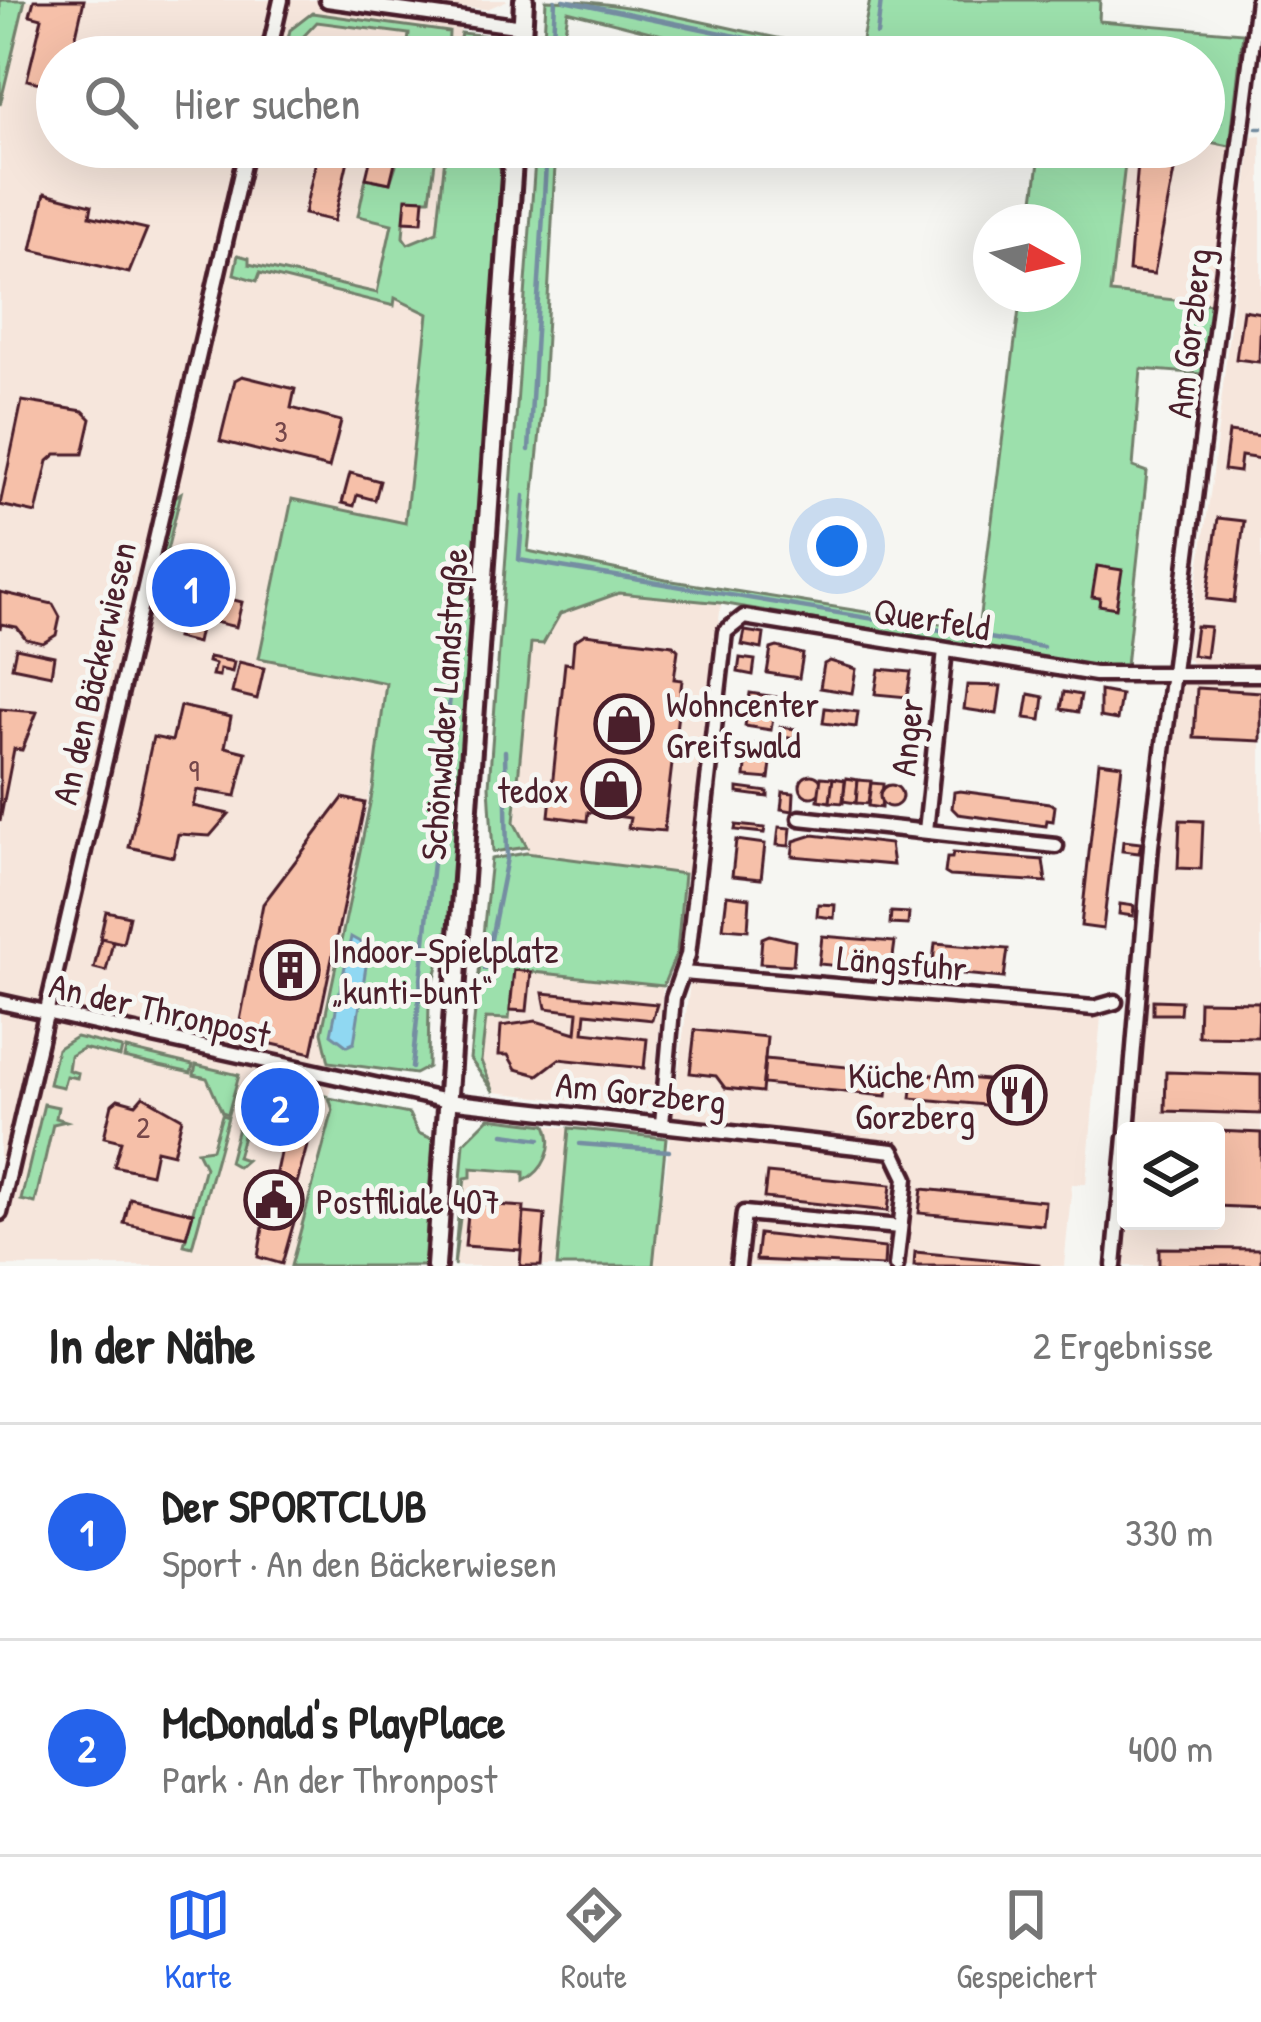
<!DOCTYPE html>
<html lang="de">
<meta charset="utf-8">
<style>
:root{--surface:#fff;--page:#f2f2f2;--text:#222;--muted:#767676;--line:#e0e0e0;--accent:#2563eb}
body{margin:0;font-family:"Patrick Hand",sans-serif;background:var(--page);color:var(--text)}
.controls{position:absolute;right:36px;bottom:36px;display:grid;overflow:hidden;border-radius:12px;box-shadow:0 12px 48px #0002}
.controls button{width:108px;height:108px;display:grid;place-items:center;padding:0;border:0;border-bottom:3px solid var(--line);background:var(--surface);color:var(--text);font:60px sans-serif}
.compass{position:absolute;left:973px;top:204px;width:108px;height:108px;border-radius:50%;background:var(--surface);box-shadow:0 12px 48px #0002;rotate:98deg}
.you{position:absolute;left:837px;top:546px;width:42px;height:42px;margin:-30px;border:9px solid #fff;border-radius:50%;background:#1a73e8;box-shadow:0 0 0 18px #1a73e833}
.badge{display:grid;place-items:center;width:78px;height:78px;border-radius:50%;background:var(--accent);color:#fff;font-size:39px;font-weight:700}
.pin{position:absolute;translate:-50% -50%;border:6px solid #fff;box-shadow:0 3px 12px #0006}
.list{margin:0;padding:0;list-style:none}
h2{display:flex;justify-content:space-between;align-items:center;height:156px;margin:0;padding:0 48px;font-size:51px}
h2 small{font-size:39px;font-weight:400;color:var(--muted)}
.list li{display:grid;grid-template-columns:78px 1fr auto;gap:36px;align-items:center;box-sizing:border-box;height:216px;padding:0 48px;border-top:3px solid var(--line)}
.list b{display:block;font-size:45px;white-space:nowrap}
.list p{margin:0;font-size:39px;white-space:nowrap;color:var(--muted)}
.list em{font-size:39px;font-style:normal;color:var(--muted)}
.icon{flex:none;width:66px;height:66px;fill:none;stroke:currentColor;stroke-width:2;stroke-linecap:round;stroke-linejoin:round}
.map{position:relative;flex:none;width:1261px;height:1266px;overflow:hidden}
.search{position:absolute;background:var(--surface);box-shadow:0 12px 48px #0002;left:36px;right:36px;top:36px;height:132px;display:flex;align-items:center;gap:30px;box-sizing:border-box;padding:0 42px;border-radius:66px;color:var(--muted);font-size:45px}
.sheet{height:588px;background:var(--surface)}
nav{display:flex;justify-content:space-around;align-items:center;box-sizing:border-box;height:168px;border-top:3px solid var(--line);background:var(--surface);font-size:33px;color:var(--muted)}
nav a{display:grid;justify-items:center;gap:6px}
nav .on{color:var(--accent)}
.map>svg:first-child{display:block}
</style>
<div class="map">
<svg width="1261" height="1266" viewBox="0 0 1261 1266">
<rect width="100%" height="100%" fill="#f6f6f2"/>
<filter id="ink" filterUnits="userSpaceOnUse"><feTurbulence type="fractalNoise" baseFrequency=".00833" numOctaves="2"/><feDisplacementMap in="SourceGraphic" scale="24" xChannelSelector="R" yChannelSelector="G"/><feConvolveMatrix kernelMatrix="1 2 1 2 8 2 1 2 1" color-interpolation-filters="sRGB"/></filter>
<g filter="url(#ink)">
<g fill="#f6e6dc">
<path d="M0,0H508L487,9L464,8L456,57H57V147H446L389,697L322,1032L329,1061L336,1063L329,1098L333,1110L291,1266H0Z"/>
<path d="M1261,135V670L1200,669L1186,658L1212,481L1252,136Z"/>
<path d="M1204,141L1230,146L1212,304L1109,293L1127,147H1204Z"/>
<path d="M619,593L721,603L690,875L526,856L527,845L515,829L531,643L575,604Z"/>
<path d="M1188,679L1261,680V1266H1121L1126,1209V1221H1216V1131H1133L1167,783L1182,683Z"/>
<path d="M514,970L663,986L652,1110L494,1092L481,1061L486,1017L508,1019Z"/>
<path d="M690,983L1101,1017L1086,1184H1072L1064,1266H653Z"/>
<path d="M489,1118L569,1128L557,1266H454L464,1143Z"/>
</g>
<g fill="#9ce0ac" stroke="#73806c" stroke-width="3">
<path d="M0,0H25L0,105Z"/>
<path d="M546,0C652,0 754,42 860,50L870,0H1100L1099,21L1243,33L1230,146L1204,141V57H749L568,11L561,57H543Z"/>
<path d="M312,13L449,32L448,57L407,52L409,34L317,22L284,57L290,30Z"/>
<path d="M461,33L497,37L504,57H456Z"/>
<path d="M402,147H437L430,199H406L403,237L408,244L437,232L446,147H491L504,179L460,826L449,924L429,1000L428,1067L415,1074L329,1062L322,1032L373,789L386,683L259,658L292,499L405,523L428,314L395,298L394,306L260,273L257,281L234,274L238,255L249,258V264L377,293L392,224L358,216L366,178L390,183Z"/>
<path d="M536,147H556L542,411L528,551L666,580L978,630L1021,294H1063V222H1031L1041,147H1127L1110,293L1212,304L1203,374L1141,369L1133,467L1147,472L1126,666L1094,668L721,603L619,593L560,614L543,644L531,643L514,822L527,847L493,852L489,786Z"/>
<path d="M181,493L154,604L150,599L173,498Z"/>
<path d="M526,853L684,874L677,952L663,986L514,970L509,1019L486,1018L481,1061L494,1092L470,1059L491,859Z"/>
<path d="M76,1037L122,1048L120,1057L83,1048L70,1056L68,1070L78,1073L77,1078L66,1076L63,1087L49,1084L57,1049Z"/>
<path d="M126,1049L193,1065L191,1073L124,1058Z"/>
<path d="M196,1065L239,1075L228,1114L222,1112L207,1078L194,1075Z"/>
<path d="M251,1078L325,1096L314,1103L256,1090L237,1157L246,1160L238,1167L229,1162Z"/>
<path d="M329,1098L409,1114L418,1133L433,1139L424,1266H291L333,1110Z"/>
<path d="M44,1104L58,1107L56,1118L66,1121L53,1124L35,1203L21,1200Z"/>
<path d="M222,1115L228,1117L192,1247L184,1245L205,1167L197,1151L212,1149Z"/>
<path d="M489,1118L546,1125C556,1147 544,1171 524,1181V1172L471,1168V1177L465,1178L454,1266L464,1143Z"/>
<path d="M569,1128L666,1138L653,1266H557Z"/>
</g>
<path fill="#90d8f2" stroke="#748ea2" stroke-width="3" d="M351,937L369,947L354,1043L347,1046L331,1034Z"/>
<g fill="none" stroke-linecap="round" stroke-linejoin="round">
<g stroke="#748ea2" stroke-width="4.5">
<path d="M564,0L836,57"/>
<path d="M877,34L881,0"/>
<path d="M552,57L555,0"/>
<path d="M1204,120L1220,122"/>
<path d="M1257,128H1261"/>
<path d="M529,450L547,147"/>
<path d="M524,496L519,560L1043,647"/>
<path d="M485,969L507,858L505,751"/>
<path d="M412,1068L464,559"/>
<path d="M504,1134L540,1139"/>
<path d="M580,1144L669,1151"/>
</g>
</g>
<g fill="#f6c0a9" stroke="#4a1f2b" stroke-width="3">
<path d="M34,0H84L71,57H57V87L27,80L42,18L30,15Z"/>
<path d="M319,147H351L334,221L304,214Z"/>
<path d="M1139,151L1177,156L1154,274L1129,271Z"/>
<path d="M372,153L396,158L390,183L366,178Z"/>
<path d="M45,193L92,205L90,216L147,229L129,273L32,250Z"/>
<path d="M406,198L424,199L422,222L404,221Z"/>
<path d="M1243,310L1261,313L1259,362L1236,359Z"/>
<path d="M242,376L295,389L291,408L341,421L329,468L220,441L235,380Z"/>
<path d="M22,401L83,411L91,419L83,454H56L48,461L36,513L0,505Z"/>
<path d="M1229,432L1261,436V459L1241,456L1239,472L1224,470Z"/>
<path d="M350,473L380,481L375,500L357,495L354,506L342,503Z"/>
<path d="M1218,518L1244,521L1234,602L1207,599Z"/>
<path d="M188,559L216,564L223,575L218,596L242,602L236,627L202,619L197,643L176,638L181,617L165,613L176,566Z"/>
<path d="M1097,566L1122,570L1116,608L1099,605L1100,598L1092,597Z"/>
<path d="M0,592L53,604L60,617L56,635L43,643L26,639L17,627L1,624L0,629Z"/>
<path d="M1196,626L1210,627L1206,657L1192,655Z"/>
<path d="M745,631L764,634L762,649L742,645Z"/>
<path d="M585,634L673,645L678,650L674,679L682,680L664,831L628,828L630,818L588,812L587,821L549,816L565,663L572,664L574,641Z"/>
<path d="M777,647L803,654L799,678L767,673L771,649Z"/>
<path d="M16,648L54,656L51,675L12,667Z"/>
<path d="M209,657L234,662L232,672L220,669L219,676L212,675L215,664L208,662Z"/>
<path d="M740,658L755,660L753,675L738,672Z"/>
<path d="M830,661L856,669L852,693L820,688L824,664Z"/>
<path d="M239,662L264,668L257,699L232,693Z"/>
<path d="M879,669L911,672L907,697L875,694Z"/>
<path d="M967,685L1001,686L997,714L964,709Z"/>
<path d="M1197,688L1261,692V741L1194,738Z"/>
<path d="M1100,691L1121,695L1117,720L1100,717Z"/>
<path d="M1064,692L1081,695L1078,712L1061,709Z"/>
<path d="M750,693L776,697L771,730L745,726Z"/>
<path d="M1029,694L1044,697L1041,720L1025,718Z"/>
<path d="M180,706L231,717L225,747L246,752L236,796L197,790L193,806L229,814L210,836L178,834L173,857L129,847L153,737L172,741Z"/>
<path d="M825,708L858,712L856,727L823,723Z"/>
<path d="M0,709L37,712L22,750L14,749L0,821Z"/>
<path d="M780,727L796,729L794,739L779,736Z"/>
<path d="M748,744L773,747L769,779L745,777Z"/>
<path d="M1099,762L1122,765L1103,929L1081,926Z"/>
<circle cx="811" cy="786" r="11"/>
<path d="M821,777L833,778L830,802L818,800Z"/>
<path d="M833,778L845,780L843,803L830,802Z"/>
<path d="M846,778L858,780L856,803L843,801Z"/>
<path d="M858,780L871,781L868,804L856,803Z"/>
<path d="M871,783L883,784L881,808L868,806Z"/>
<circle cx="891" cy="796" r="11"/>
<path d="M738,788L768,792V797L738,793Z"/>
<path d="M960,791L1049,803L1055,806L1053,821L1047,820L1046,826L958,814L952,808L954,792Z"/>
<path d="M783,792L794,793L793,811L781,809Z"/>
<path d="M343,798L365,803L312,1053L237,1036L263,904Z"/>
<path d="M1180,820L1203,821L1201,869L1178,868Z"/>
<path d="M736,825L765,828L764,833L735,830Z"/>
<path d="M779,827L791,828L789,846L777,845Z"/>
<path d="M813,835L890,844L893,865L792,856L794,841Z"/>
<path d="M736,840L765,844L761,879L732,876Z"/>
<path d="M1123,841L1141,843L1139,853L1122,851Z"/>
<path d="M953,853L1043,860L1046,882L950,876L945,873L947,858H952Z"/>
<path d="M727,895L750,898L748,930L723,928Z"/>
<path d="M818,904L835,905L834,918L817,916Z"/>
<path d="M1120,904L1134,906L1133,916L1119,914Z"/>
<path d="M106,911L129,916L123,943L100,938Z"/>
<path d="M891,912L909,913L908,925L890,924Z"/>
<path d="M769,935L795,941L793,965L760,963L762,938Z"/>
<path d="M822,936L895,942L891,971L819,964Z"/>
<path d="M101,938L113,941L106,971L94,968Z"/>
<path d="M935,943L1008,949L1004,978L932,971Z"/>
<path d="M514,970L531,972L527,1011L510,1010Z"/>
<path d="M543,993L657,1004L652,1020L586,1013L584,1032L647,1039L644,1068L559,1059L538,1075L516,1069L508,1055H499L501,1026L536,1021L576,1033L578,1012L546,1008Z"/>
<path d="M1153,1000L1181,1001L1180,1014H1153Z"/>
<path d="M1199,1001L1259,1002L1258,1037L1198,1036Z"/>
<path d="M695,1030L767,1037L762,1092L725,1088L716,1076L690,1073Z"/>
<path d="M765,1059L889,1071L887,1096L763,1084Z"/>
<path d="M1166,1072L1261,1075V1114L1165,1111Z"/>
<path d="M914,1073L1038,1085L1036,1110L911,1098Z"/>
<path d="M143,1096L182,1118L173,1154L156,1150L151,1174L114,1166L121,1141L104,1137L112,1104L118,1099L136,1104Z"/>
<path d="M289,1109L315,1116L297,1183L275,1177Z"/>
<path d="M1216,1131L1261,1133V1208L1216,1206Z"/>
<path d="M767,1173L891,1185L888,1211L764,1198Z"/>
<path d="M922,1189L1045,1201L1043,1225L919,1213Z"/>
<path d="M269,1192L300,1201L282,1264L258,1257Z"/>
<path d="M130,1198L193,1213L186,1237L124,1223Z"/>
<path d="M469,1203L524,1207L521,1250L465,1246Z"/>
<path d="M524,1213L545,1215L541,1266H520Z"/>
<path d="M759,1234L885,1248L884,1266L756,1260Z"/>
<path d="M1159,1248L1261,1249V1266H1159Z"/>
<path d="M915,1252L1039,1264V1266H914Z"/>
</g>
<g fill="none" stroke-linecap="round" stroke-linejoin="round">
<defs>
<g id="minor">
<path d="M327,0L523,27"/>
<path d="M268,57L281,0"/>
<path d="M800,818L1056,846"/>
<path d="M926,831L945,650"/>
<path d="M683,973L1094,1008L1115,1002"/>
<path d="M0,1002L447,1101L893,1151L906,1178L896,1266"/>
<path d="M662,1124L673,998L688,955L725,632L744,617L1095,674H1261"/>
<path d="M1127,1131L1151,846L1258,0"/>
<path d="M0,1213L247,147"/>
<path d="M738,1266L744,1213L900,1227"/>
<path d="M1114,1266L1126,1137"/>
</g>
<g id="secondary">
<path d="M521,57L524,0"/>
<path d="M436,1266L514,147"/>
</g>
</defs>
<use href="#minor" stroke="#4a1f2b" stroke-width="21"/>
<use href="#secondary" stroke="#4a1f2b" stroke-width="26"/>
<use href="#minor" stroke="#f6f6f2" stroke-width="12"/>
<use href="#secondary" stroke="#f6f6f2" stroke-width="16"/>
</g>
</g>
<defs>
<symbol id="shop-ring" viewBox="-11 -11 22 22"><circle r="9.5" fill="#f6f6f2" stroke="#4a1f2b" stroke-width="1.5"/><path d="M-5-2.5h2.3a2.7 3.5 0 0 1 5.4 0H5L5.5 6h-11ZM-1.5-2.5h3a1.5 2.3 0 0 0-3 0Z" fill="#4a1f2b"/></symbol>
<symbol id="building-ring" viewBox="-11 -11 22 22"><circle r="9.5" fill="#f6f6f2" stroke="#4a1f2b" stroke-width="1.5"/><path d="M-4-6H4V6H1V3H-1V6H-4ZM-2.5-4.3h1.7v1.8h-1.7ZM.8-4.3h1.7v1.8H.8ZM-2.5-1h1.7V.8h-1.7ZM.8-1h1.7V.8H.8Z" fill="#4a1f2b"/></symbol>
<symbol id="restaurant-ring" viewBox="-11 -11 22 22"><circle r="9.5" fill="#f6f6f2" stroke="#4a1f2b" stroke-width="1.5"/><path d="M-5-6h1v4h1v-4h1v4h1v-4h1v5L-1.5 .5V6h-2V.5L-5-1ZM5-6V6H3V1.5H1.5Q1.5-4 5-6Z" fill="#4a1f2b"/></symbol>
<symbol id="civic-ring" viewBox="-11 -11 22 22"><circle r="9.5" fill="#f6f6f2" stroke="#4a1f2b" stroke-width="1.5"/><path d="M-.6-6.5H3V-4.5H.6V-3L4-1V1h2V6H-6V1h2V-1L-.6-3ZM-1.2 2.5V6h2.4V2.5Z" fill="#4a1f2b"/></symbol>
</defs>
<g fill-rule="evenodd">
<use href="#shop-ring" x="591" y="691" width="66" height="66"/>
<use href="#shop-ring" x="578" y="756" width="66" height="66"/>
<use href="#building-ring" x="257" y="937" width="66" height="66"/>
<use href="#restaurant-ring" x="984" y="1062" width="66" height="66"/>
<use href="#civic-ring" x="241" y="1167" width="66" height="66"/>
</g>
<g text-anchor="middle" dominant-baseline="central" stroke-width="10" stroke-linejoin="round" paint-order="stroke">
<g font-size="30" fill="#75474a">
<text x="281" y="431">3</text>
<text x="194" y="770">9</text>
<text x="143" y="1127">2</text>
</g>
<g font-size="36" fill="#4a1f2b" stroke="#f6f6f2">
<text transform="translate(1188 333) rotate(-83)">Am Gorzberg</text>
<text transform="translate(932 618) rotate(9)">Querfeld</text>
<text transform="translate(93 673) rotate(-77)">An den Bäckerwiesen</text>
<text transform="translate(443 704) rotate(-86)">Schönwalder Landstraße</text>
<text transform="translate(906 737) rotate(-84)">Anger</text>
<text transform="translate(902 962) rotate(5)">Längsfuhr</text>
<text transform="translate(160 1009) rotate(13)">An der Thronpost</text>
<text transform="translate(641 1092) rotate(6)">Am Gorzberg</text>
</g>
<g font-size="36" fill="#4a1f2b" stroke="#f6f6f2" text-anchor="start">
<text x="666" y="703">Wohncenter<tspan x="666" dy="41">Greifswald</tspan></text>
<text x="569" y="789" text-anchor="end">tedox</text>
<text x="332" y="949">Indoor-Spielplatz<tspan x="332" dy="41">„kunti-bunt“</tspan></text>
<text x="975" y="1074" text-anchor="end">Küche Am<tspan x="975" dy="41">Gorzberg</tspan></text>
<text x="316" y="1200">Postfiliale 407</text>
</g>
</g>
</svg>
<div class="controls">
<button><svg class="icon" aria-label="layers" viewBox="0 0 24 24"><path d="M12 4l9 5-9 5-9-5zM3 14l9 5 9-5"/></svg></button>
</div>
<svg class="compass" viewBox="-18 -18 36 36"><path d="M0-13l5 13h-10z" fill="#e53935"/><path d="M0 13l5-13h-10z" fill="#767676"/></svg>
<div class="you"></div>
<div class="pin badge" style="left:191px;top:588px">1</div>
<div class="pin badge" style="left:280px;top:1107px">2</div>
<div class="search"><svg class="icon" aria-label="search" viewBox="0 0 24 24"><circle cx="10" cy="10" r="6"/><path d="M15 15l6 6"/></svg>Hier suchen</div>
</div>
<section class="sheet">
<h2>In der Nähe<small>2 Ergebnisse</small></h2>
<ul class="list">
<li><span class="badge">1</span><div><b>Der SPORTCLUB</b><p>Sport · An den Bäckerwiesen</p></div><em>330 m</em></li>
<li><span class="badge">2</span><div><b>McDonald's PlayPlace</b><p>Park · An der Thronpost</p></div><em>400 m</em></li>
</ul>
</section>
<nav>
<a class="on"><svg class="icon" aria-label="map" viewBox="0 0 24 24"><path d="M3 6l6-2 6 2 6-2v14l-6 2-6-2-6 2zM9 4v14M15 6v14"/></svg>Karte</a>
<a><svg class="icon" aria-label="directions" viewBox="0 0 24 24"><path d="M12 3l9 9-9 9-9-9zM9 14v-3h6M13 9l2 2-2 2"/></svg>Route</a>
<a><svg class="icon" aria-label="saved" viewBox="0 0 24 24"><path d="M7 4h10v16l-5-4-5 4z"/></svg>Gespeichert</a>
</nav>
